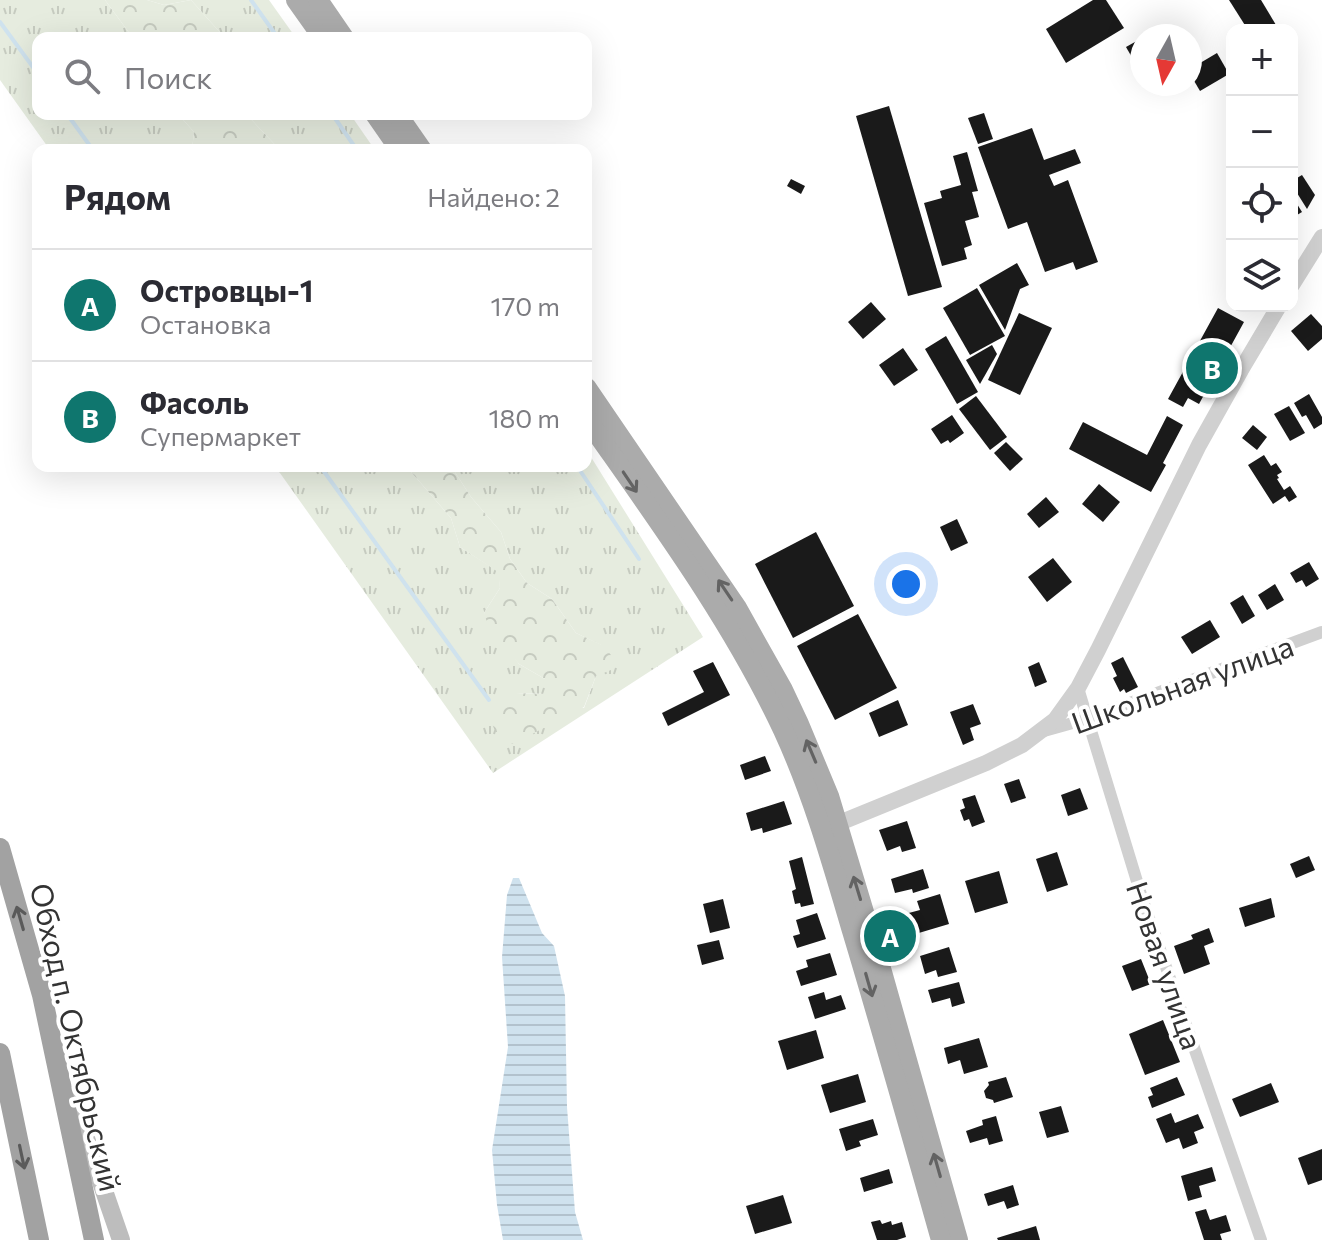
<!DOCTYPE html>
<html lang="ru">
<meta charset="utf-8">
<style>
:root{--surface:#fff;--page:#f7f7f7;--text:#2b2b33;--muted:#7c7c81;--line:#e1e1e2;--accent:#0f766e}
body{margin:0;font-family:Commissioner,sans-serif;background:var(--page);color:var(--text)}
.controls{position:absolute;right:24px;top:24px;display:grid;overflow:hidden;border-radius:16px;box-shadow:0 8px 32px #0002}
.controls button{width:72px;height:72px;display:grid;place-items:center;padding:0;border:0;border-bottom:2px solid var(--line);background:var(--surface);color:var(--text);font:40px sans-serif}
.compass{position:absolute;left:1130px;top:24px;width:72px;height:72px;border-radius:50%;background:var(--surface);box-shadow:0 8px 32px #0002;rotate:188deg}
.you{position:absolute;left:906px;top:584px;width:28px;height:28px;margin:-20px;border:6px solid #fff;border-radius:50%;background:#1a73e8;box-shadow:0 0 0 12px #1a73e833}
.badge{display:grid;place-items:center;width:52px;height:52px;border-radius:50%;background:var(--accent);color:#fff;font-size:26px;font-weight:700}
.pin{position:absolute;translate:-50% -50%;border:4px solid #fff;box-shadow:0 2px 8px #0006}
.list{margin:0;padding:0;list-style:none}
h2{display:flex;justify-content:space-between;align-items:center;height:104px;margin:0;padding:0 32px;font-size:34px}
h2 small{font-size:26px;font-weight:400;color:var(--muted)}
.list li{display:grid;grid-template-columns:52px 1fr auto;gap:24px;align-items:center;box-sizing:border-box;height:112px;padding:0 32px;border-top:2px solid var(--line)}
.list b{display:block;font-size:30px;white-space:nowrap}
.list p{margin:0;font-size:26px;white-space:nowrap;color:var(--muted)}
.list em{font-size:26px;font-style:normal;color:var(--muted)}
.icon{flex:none;width:44px;height:44px;fill:none;stroke:currentColor;stroke-width:2;stroke-linecap:round;stroke-linejoin:round}
.map{position:relative;flex:none;width:1322px;height:1240px;overflow:hidden}
.search{position:absolute;background:var(--surface);box-shadow:0 8px 32px #0002;left:32px;top:32px;width:560px;height:88px;display:flex;align-items:center;gap:20px;box-sizing:border-box;padding:0 28px;border-radius:16px;color:var(--muted);font-size:30px}
.panel{position:absolute;background:var(--surface);box-shadow:0 8px 32px #0002;left:32px;top:144px;width:560px;height:328px;border-radius:16px}
.map>svg:first-child{display:block}
</style>
<div class="map">
<svg width="1322" height="1240" viewBox="0 0 1322 1240">
<defs>
<pattern id="grass-tufts" width="24" height="20" patternUnits="userSpaceOnUse" patternTransform="scale(2)"><rect width="24" height="20" fill="#e6ecdf"/><path d="M3 7l-1-3M5 7V3M7 7l1-3M15 17l-1-3M17 17v-4M19 17l1-3" fill="none" stroke="#c6cbc0"/></pattern>
<pattern id="forest-crowns" width="20" height="18" patternUnits="userSpaceOnUse" patternTransform="scale(2)"><rect width="20" height="18" fill="#e6ecdf"/><path d="M2 6a3 3 0 1 1 6 0M12 15a3 3 0 1 1 6 0" fill="none" stroke="#c6cbc0"/></pattern>
<pattern id="water-rules" width="6" height="5" patternUnits="userSpaceOnUse" patternTransform="scale(2)"><rect width="6" height="5" fill="#cfe2ee"/><path d="M0 2.5h6" fill="none" stroke="#b2c2cd"/></pattern>
</defs>
<rect width="100%" height="100%" fill="#fff"/>
<g fill="url(#grass-tufts)">
<path d="M0,0H105L133,38H38V114H178L194,132L192,150H50L0,80Z"/>
<path d="M147,0H269L296,38H225L191,0L164,5Z"/>
<path d="M246,114H350L375,150H280Z"/>
<path d="M586,449L703,637L493,773L275,466H406L451,518L460,547L499,572L500,588L484,613L519,664L545,679V694L515,693L584,708L596,676L601,645L576,633L552,599L527,583L510,559L501,532L471,497L451,466H586Z"/>
</g>
<g fill="url(#forest-crowns)">
<path d="M105,0H147L164,5L191,0L225,38H133Z"/>
<path d="M178,114H246L280,150H192L194,132Z"/>
<path d="M406,466H451L471,497L501,532L510,559L527,583L552,599L576,633L602,645L611,655V670L596,676L584,707L513,744C495,735 491,730 492,709L515,693L545,694V679L519,664L489,628L484,613L500,588L498,572L460,547L451,518Z"/>
</g>
<path fill="url(#water-rules)" d="M513,878H519L542,933L554,946L565,996L567,1107L575,1212L583,1240H503L497,1205L492,1150L508,1047L502,957L507,895Z"/>
<g fill="none" stroke-linecap="round" stroke-linejoin="round">
<g stroke="#cfe2ee" stroke-width="4">
<path d="M251,0L278,38"/>
<path d="M0,22L38,74"/>
<path d="M67,114L93,150"/>
<path d="M332,114L357,150"/>
<path d="M320,466L489,700"/>
<path d="M577,466L639,559"/>
</g>
</g>
<g fill="#1a1a1a">
<path d="M1093,0H1106L1124,28L1066,63L1046,29Z"/>
<path d="M1229,0H1261L1279,30H1248Z"/>
<path d="M1142,38V75L1126,47Z"/>
<path d="M1217,53L1229,74L1200,91L1190,74V69Z"/>
<path d="M889,106L942,287L908,296L856,116Z"/>
<path d="M984,113L993,139L978,144L968,118Z"/>
<path d="M1032,128L1044,160L1075,149L1081,163L1049,175L1054,186L1068,180L1098,262L1076,270L1073,262L1045,272L1027,222L1008,229L978,147Z"/>
<path d="M967,152L978,191L972,192L979,217L965,221L972,245L964,248L967,259L942,266L924,203L942,198L940,191L961,185L953,156Z"/>
<path d="M1302,175L1315,195L1307,209L1292,185V181Z"/>
<path d="M791,179L805,186L801,194L787,186Z"/>
<path d="M1292,196L1302,212L1292,218Z"/>
<path d="M1017,263L1029,285L1020,289L1005,330L979,285Z"/>
<path d="M977,288L1005,336L970,355L943,308Z"/>
<path d="M871,302L886,319L863,339L848,322Z"/>
<path d="M1218,308L1244,322L1199,404L1188,398L1183,407L1168,399Z"/>
<path d="M1019,313L1052,328L1020,395L988,380Z"/>
<path d="M1311,314L1322,326V339L1308,351L1291,331Z"/>
<path d="M946,336L978,392L957,404L925,349Z"/>
<path d="M992,345L997,354L980,384L966,360Z"/>
<path d="M903,348L918,370L894,386L879,365Z"/>
<path d="M1309,394L1322,417V424L1314,429L1306,415L1302,417L1294,403Z"/>
<path d="M976,396L1007,437L990,450L959,409Z"/>
<path d="M1289,406L1305,433L1290,441L1274,414Z"/>
<path d="M952,415L964,433L950,443L948,440L941,444L931,429Z"/>
<path d="M1167,416L1183,425L1163,463L1166,465L1151,492L1069,449L1083,422L1147,455Z"/>
<path d="M1253,425L1267,437L1257,450L1242,438Z"/>
<path d="M1006,442L1023,459L1010,471L994,453Z"/>
<path d="M1264,455L1271,466L1276,463L1282,472L1277,475L1279,478L1277,479L1284,490L1290,486L1297,497L1289,502L1285,496L1273,504L1248,465Z"/>
<path d="M1099,484L1120,502L1103,522L1082,504Z"/>
<path d="M1046,497L1059,512L1039,528L1027,514Z"/>
<path d="M957,519L968,543L951,551L940,527Z"/>
<path d="M816,532L854,606L793,638L755,564Z"/>
<path d="M1053,558L1072,582L1047,602L1028,577Z"/>
<path d="M1309,562L1319,579L1306,587L1302,580L1296,583L1290,573Z"/>
<path d="M1275,584L1284,600L1267,610L1258,595Z"/>
<path d="M1243,595L1255,616L1242,624L1230,603Z"/>
<path d="M858,614L897,688L835,720L797,646Z"/>
<path d="M1210,620L1220,637L1192,654L1181,637Z"/>
<path d="M1123,657L1138,687L1126,693L1124,689L1120,692L1113,678L1117,676L1111,663Z"/>
<path d="M713,662L730,695L668,726L662,713L704,692L693,671Z"/>
<path d="M1039,662L1047,682L1035,687L1028,667Z"/>
<path d="M898,700L908,725L879,737L869,713Z"/>
<path d="M973,704L981,724L970,728L974,740L963,745L950,712Z"/>
<path d="M765,756L771,771L745,780L740,765Z"/>
<path d="M1019,779L1026,798L1011,803L1004,784Z"/>
<path d="M1080,788L1088,809L1068,816L1061,795Z"/>
<path d="M975,795L985,822L972,827L969,819L964,821L960,810L965,808L962,799Z"/>
<path d="M784,801L792,824L763,833L762,828L751,831L746,813Z"/>
<path d="M907,821L916,848L902,852L900,846L887,851L879,830Z"/>
<path d="M1057,852L1068,885L1047,892L1036,859Z"/>
<path d="M1309,856L1315,870L1296,878L1290,864Z"/>
<path d="M802,857L814,904L801,907L800,903L795,904L792,891L796,889L789,861Z"/>
<path d="M923,869L929,888L913,893L912,889L895,893L891,879Z"/>
<path d="M999,871L1008,903L975,913L965,881Z"/>
<path d="M940,894L949,924L912,935L905,914L920,910L917,901Z"/>
<path d="M1271,898L1275,917L1245,927L1239,908Z"/>
<path d="M723,899L730,928L710,933L703,904Z"/>
<path d="M817,913L826,939L797,948L793,936L800,934L796,920Z"/>
<path d="M1209,928L1214,942L1204,946L1210,964L1184,974L1174,946L1193,939L1191,935Z"/>
<path d="M719,940L724,959L702,965L697,945Z"/>
<path d="M949,947L957,972L938,977L936,970L925,974L920,956Z"/>
<path d="M830,953L837,975L801,986L796,971L808,967L806,960Z"/>
<path d="M1141,959L1151,984L1132,991L1122,966Z"/>
<path d="M959,982L965,1003L952,1007L950,998L932,1003L928,990Z"/>
<path d="M824,992L826,1000L841,995L846,1009L815,1019L808,997Z"/>
<path d="M1163,1020L1180,1062L1145,1075L1129,1034Z"/>
<path d="M816,1030L824,1058L787,1070L778,1041Z"/>
<path d="M979,1038L988,1067L964,1074L960,1060L948,1064L944,1048Z"/>
<path d="M858,1074L866,1102L830,1113L821,1085Z"/>
<path d="M1006,1077L1013,1097L994,1103L993,1100L986,1098L984,1091L989,1085L988,1082Z"/>
<path d="M1177,1077L1185,1095L1152,1108L1148,1097L1153,1095L1150,1088Z"/>
<path d="M1271,1083L1279,1102L1240,1117L1232,1099Z"/>
<path d="M1061,1106L1069,1132L1047,1138L1039,1112Z"/>
<path d="M1171,1113L1175,1123L1198,1114L1204,1128L1194,1132L1198,1143L1183,1149L1179,1138L1166,1143L1156,1119Z"/>
<path d="M996,1116L1003,1141L989,1145L987,1138L970,1143L966,1131L983,1125L982,1120Z"/>
<path d="M873,1119L878,1135L859,1141L861,1146L846,1151L839,1129Z"/>
<path d="M1322,1149V1180L1308,1185L1298,1158Z"/>
<path d="M1212,1167L1216,1181L1199,1186L1202,1197L1188,1201L1181,1176Z"/>
<path d="M889,1169L893,1183L864,1192L860,1178Z"/>
<path d="M1013,1185L1019,1205L1007,1209L1004,1201L988,1206L984,1194Z"/>
<path d="M783,1195L792,1223L755,1234L746,1206Z"/>
<path d="M1206,1209L1210,1220L1226,1215L1231,1231L1220,1234L1222,1240H1204L1195,1212Z"/>
<path d="M880,1220L882,1224L891,1221L892,1225L902,1222L906,1237L897,1240H877L871,1222Z"/>
<path d="M1036,1226L1040,1240H998L997,1238Z"/>
</g>
<g fill="none" stroke-linecap="round" stroke-linejoin="round">
<g stroke="#d0d0d0" stroke-width="12">
<path d="M1078,688L1143,901L1261,1240"/>
<path d="M1044,731L1087,719L1322,632"/>
</g>
<g stroke="#d0d0d0" stroke-width="16">
<path d="M1292,285L1322,237"/>
<path d="M827,828L986,763L1022,745L1055,720L1078,688L1098,650L1199,445L1241,370L1279,306"/>
</g>
<path stroke="#bdbdbd" stroke-width="18" d="M71,1095L121,1240"/>
<g stroke="#ababab" stroke-width="20">
<path d="M296,0L323,38"/>
<path d="M318,0L344,38"/>
<path d="M375,114L400,150"/>
<path d="M397,114L422,150"/>
<path d="M586,387L737,608L783,690L799,724L829,796L882,972L958,1240"/>
<path d="M586,418C656,518 731,619 783,730C813,795 832,863 852,931C883,1034 912,1137 941,1240"/>
</g>
<g stroke="#a2a2a2" stroke-width="20">
<path d="M0,848L42,995L94,1240"/>
<path d="M0,1053L39,1240"/>
</g>
</g>
<defs><path id="oneway-shaft" d="M-6 0H5M1.5-3L5.5 0L1.5 3" fill="none" stroke-width="1.6" stroke-linecap="round" stroke-linejoin="round" transform="scale(2)"/></defs>
<g stroke="#636363">
<use href="#oneway-shaft" transform="translate(630 482) rotate(56)"/>
<use href="#oneway-shaft" transform="translate(725 590) rotate(-124)"/>
<use href="#oneway-shaft" transform="translate(811 751) rotate(-113)"/>
<use href="#oneway-shaft" transform="translate(857 888) rotate(-107)"/>
<use href="#oneway-shaft" transform="translate(869 985) rotate(74)"/>
<use href="#oneway-shaft" transform="translate(937 1165) rotate(-106)"/>
</g>
<g stroke="#5a5a5a">
<use href="#oneway-shaft" transform="translate(20 918) rotate(-106)"/>
<use href="#oneway-shaft" transform="translate(22 1157) rotate(78)"/>
</g>
<g text-anchor="middle" dominant-baseline="central" stroke-width="8" stroke-linejoin="round" paint-order="stroke">
<g font-size="30" fill="#333" stroke="#fff">
<text transform="translate(1182 683) rotate(-20)">Школьная улица</text>
<text transform="translate(1166 965) rotate(71)">Новая улица</text>
<text transform="translate(77 1037) rotate(77)">Обход п. Октябрьский</text>
</g>
</g>
</svg>
<div class="controls">
<button>+</button>
<button>−</button>
<button><svg class="icon" aria-label="locate" viewBox="0 0 24 24"><circle cx="12" cy="12" r="6"/><path d="M12 2v4M12 18v4M2 12h4M18 12h4"/></svg></button>
<button><svg class="icon" aria-label="layers" viewBox="0 0 24 24"><path d="M12 4l9 5-9 5-9-5zM3 14l9 5 9-5"/></svg></button>
</div>
<svg class="compass" viewBox="-18 -18 36 36"><path d="M0-13l5 13h-10z" fill="#e53935"/><path d="M0 13l5-13h-10z" fill="#7c7c81"/></svg>
<div class="you"></div>
<div class="pin badge" style="left:890px;top:936px">A</div>
<div class="pin badge" style="left:1212px;top:368px">B</div>
<div class="search"><svg class="icon" aria-label="search" viewBox="0 0 24 24"><circle cx="10" cy="10" r="6"/><path d="M15 15l6 6"/></svg>Поиск</div>
<section class="panel">
<h2>Рядом<small>Найдено: 2</small></h2>
<ul class="list">
<li><span class="badge">A</span><div><b>Островцы-1</b><p>Остановка</p></div><em>170 m</em></li>
<li><span class="badge">B</span><div><b>Фасоль</b><p>Супермаркет</p></div><em>180 m</em></li>
</ul>
</section>
</div>
